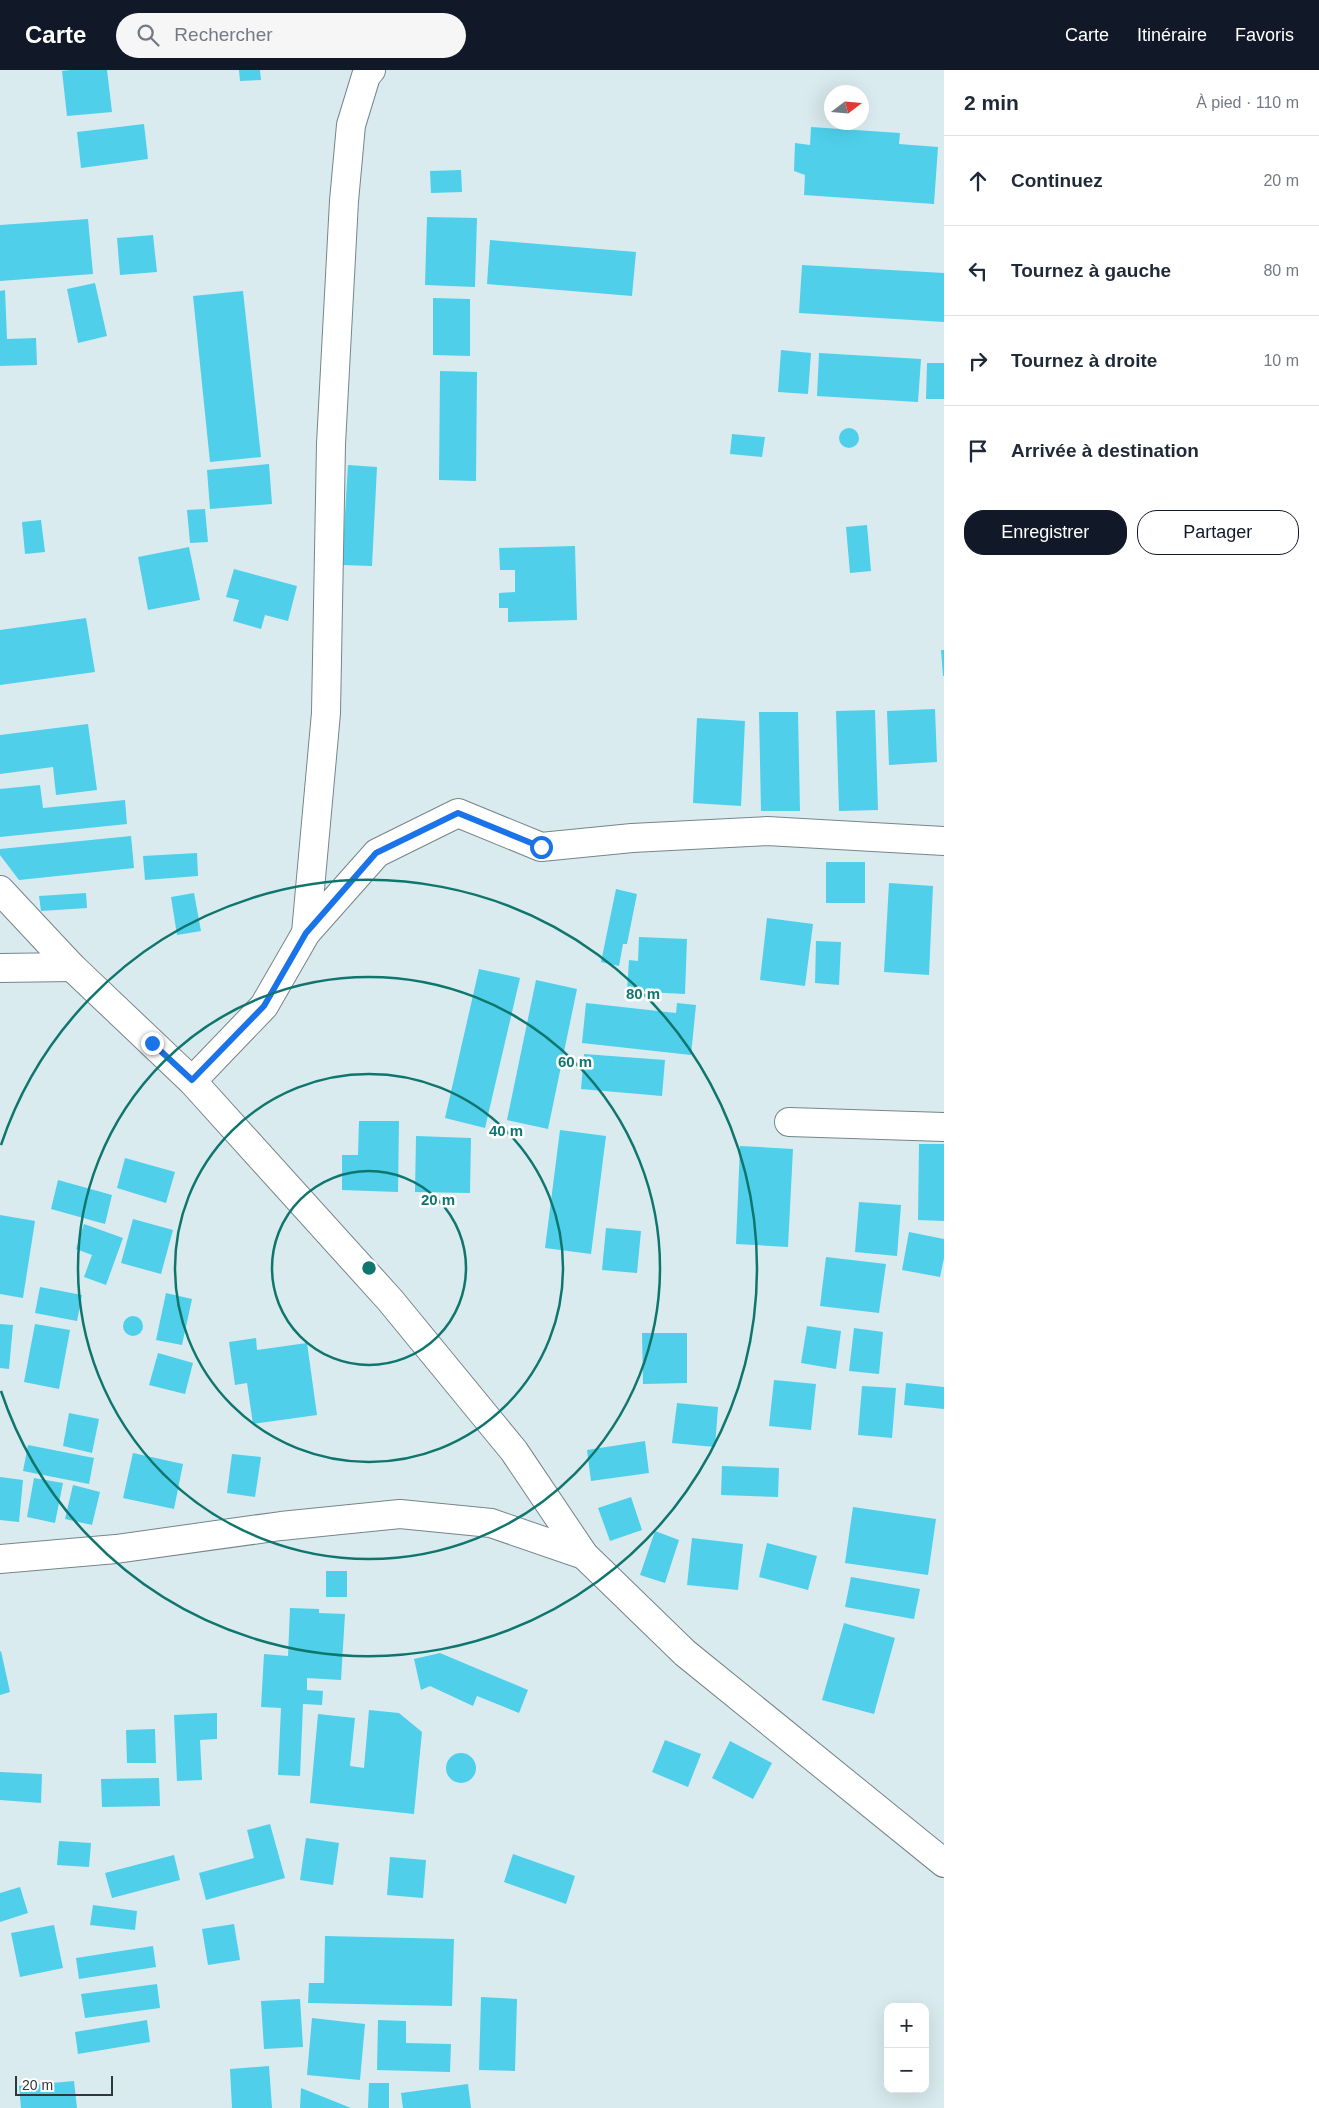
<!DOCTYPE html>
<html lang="fr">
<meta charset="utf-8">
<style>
:root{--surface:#fff;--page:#f6f6f7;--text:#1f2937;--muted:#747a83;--line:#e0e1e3;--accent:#111827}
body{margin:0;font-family:Helvetica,sans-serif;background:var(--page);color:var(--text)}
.controls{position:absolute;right:15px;bottom:15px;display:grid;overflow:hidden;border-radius:10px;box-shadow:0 5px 20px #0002}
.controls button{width:45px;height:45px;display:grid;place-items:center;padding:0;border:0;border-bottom:1px solid var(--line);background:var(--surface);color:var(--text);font:25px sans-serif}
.compass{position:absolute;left:824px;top:15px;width:45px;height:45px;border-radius:50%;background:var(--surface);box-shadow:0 5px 20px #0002;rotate:74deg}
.scale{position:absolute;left:15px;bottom:12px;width:98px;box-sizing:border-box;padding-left:5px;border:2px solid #303739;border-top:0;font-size:14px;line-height:18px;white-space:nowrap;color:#303739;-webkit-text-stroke:4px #fff;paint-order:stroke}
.stop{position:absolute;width:15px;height:15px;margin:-11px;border:4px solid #1a73e8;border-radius:50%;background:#fff}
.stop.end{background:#1a73e8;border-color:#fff;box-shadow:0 1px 5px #0008}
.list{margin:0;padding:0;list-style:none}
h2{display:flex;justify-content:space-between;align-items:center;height:65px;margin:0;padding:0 20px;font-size:21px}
h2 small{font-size:16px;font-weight:400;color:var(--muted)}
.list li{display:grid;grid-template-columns:32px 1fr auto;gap:15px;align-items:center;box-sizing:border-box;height:90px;padding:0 20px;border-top:1px solid var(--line)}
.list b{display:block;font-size:19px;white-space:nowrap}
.list em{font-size:16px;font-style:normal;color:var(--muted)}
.actions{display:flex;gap:10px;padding:15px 20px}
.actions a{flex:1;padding:11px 0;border:1px solid var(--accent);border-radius:20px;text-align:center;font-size:18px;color:var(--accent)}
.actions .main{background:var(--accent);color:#fff}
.icon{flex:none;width:28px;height:28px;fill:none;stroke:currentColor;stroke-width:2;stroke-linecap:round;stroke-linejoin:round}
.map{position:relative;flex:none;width:944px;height:2038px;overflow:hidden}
header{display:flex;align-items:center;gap:30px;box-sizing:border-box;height:70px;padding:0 25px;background:var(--accent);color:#fff}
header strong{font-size:24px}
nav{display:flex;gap:28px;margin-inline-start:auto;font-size:18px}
.search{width:350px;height:45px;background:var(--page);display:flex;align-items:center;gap:12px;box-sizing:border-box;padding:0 18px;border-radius:28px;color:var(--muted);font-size:19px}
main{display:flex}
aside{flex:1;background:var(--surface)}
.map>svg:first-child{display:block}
</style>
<header>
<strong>Carte</strong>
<div class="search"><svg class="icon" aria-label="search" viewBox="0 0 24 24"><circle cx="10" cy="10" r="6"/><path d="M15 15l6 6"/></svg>Rechercher</div>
<nav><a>Carte</a><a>Itinéraire</a><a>Favoris</a></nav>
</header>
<main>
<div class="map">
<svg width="944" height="2038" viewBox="0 0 944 2038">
<rect width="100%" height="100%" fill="#d9ebef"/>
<g fill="#4fcfea">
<path d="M71,0H107L112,42L67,46L62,1Z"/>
<path d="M239,0H260L261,10L240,11Z"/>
<path d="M144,54L148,89L81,98L77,62Z"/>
<path d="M811,57L900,63L899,74L938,77L934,134L804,125L805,105L794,101L795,73L810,75Z"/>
<path d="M461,100L462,122L431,123L430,101Z"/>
<path d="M427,147L477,148L475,217L425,215Z"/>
<path d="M88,149L93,204L0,211V155Z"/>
<path d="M153,165L157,202L120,205L117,168Z"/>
<path d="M490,170L636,182L632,226L487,214Z"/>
<path d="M802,195L944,203V252L799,243Z"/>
<path d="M95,213L107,266L78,273L67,219Z"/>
<path d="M5,220L7,269L36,268L37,295L0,296V221Z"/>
<path d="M243,221L261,387L210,392L193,226Z"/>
<path d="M433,228L470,229V286L433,285Z"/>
<path d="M781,280L811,283L808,324L778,322Z"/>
<path d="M819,283L921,289L918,332L817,326Z"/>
<path d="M927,293H944V329H926Z"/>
<path d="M440,301L477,302L476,411L439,410Z"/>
<circle cx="849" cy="368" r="10"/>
<path d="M732,364L765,367L762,387L730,384Z"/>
<path d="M269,394L272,434L210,439L207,400Z"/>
<path d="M348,395L377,397L372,496L342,495Z"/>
<path d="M205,439L208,472L190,473L187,440Z"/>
<path d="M41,450L45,482L25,484L22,452Z"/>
<path d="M867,455L871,501L850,503L846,457Z"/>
<path d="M575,476L577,550L508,552V538H499V523L515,522V500H500L499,478Z"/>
<path d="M189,477L200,530L148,540L138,487Z"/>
<path d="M234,499L297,516L288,551L265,545L261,559L233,551L239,530L226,527Z"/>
<path d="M86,548L95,602L0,615V560Z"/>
<path d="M941,580H944V606H943Z"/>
<path d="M935,639L937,692L889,695L887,641Z"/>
<path d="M875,640L878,740L839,741L836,641Z"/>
<path d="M759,642H798L800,741H761Z"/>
<path d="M697,648L745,651L741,736L693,733Z"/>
<path d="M88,654L97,720L56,725L53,697L0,704V665Z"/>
<path d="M40,715L43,738L125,730L127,754L0,767V719Z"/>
<path d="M131,766L134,798L19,810L0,785V779Z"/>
<path d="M197,783L198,806L145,810L143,786Z"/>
<rect x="826" y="792" width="39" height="41"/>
<path d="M889,813L933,816L929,905L884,902Z"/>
<path d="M616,819L637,824L627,874H623L619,896L601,892Z"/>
<path d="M86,823L87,838L41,841L39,826Z"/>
<path d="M194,823L201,861L177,865L171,827Z"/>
<path d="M767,848L813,854L805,916L760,910Z"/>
<path d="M639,867L687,869L685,924L627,921L629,890L638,891Z"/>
<path d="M816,871L841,872L839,915L815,913Z"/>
<path d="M479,899L520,908L485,1058L445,1048Z"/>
<path d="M536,910L577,919L548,1059L507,1050Z"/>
<path d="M586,933L676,943L677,933L696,935L691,985L582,973Z"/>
<path d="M584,984L665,990L662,1026L581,1019Z"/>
<path d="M359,1051H399L398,1122L342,1120V1085H358Z"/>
<path d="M560,1060L606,1066L591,1184L545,1178Z"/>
<path d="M416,1066L471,1068L470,1123L415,1122Z"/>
<path d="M919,1074H944V1151L918,1150Z"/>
<path d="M740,1076L793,1079L788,1177L736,1174Z"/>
<path d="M125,1088L175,1102L166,1133L117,1118Z"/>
<path d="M58,1110L112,1125L105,1154L51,1139Z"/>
<path d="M859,1132L901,1135L897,1186L855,1182Z"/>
<path d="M0,1145L35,1151L23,1228L0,1224Z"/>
<path d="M133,1149L173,1160L161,1204L121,1193Z"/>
<path d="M84,1154L123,1168L106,1215L84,1207L92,1185L76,1179Z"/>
<path d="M606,1158L641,1161L637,1203L602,1200Z"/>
<path d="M909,1162L944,1169V1188L940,1207L902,1200Z"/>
<path d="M826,1187L886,1194L879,1243L820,1236Z"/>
<path d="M40,1217L82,1225L77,1251L35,1243Z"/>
<path d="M166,1223L192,1229L182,1275L156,1270Z"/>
<circle cx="133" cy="1256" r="10"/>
<path d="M0,1254L13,1255L9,1299L0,1298Z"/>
<path d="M35,1254L70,1260L59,1319L24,1312Z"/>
<path d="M807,1256L841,1261L836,1299L801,1293Z"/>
<path d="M854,1258L883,1262L879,1304L849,1301Z"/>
<path d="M642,1263H687V1313L643,1314Z"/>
<path d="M256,1268L257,1280L307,1273L317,1345L253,1354L247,1313L235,1315L229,1272Z"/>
<path d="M158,1283L193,1293L185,1324L149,1315Z"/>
<path d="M774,1310L816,1314L811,1360L769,1356Z"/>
<path d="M906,1313L944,1317V1339L904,1335Z"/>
<path d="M862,1316L896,1318L892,1368L858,1365Z"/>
<path d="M677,1333L718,1337L715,1377L672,1373Z"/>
<path d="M69,1343L99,1349L92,1383L63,1376Z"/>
<path d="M645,1371L649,1403L591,1411L587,1380Z"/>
<path d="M28,1375L94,1388L89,1414L23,1401Z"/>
<path d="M133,1383L183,1394L174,1439L123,1428Z"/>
<path d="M232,1384L261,1387L255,1427L227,1423Z"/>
<path d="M722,1396L779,1398L778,1427L721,1425Z"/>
<path d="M0,1407L23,1410L19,1452L0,1450Z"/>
<path d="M34,1408L63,1413L55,1453L27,1447Z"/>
<path d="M73,1415L100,1422L92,1455L65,1449Z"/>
<path d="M631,1427L642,1460L610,1471L598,1438Z"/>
<path d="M853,1437L936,1449L928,1505L845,1493Z"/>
<path d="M655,1461L679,1470L665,1513L640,1505Z"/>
<path d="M692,1468L743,1474L738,1520L687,1515Z"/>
<path d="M767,1473L817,1486L808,1520L759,1507Z"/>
<rect x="326" y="1501" width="21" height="26"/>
<path d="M851,1507L920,1519L914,1549L845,1537Z"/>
<path d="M290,1538L319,1539V1543L345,1544L341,1610L307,1608V1620L323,1621L322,1635L303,1634L300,1706L278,1705L281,1638L261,1637L264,1584L288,1586Z"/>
<path d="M844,1553L895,1568L874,1644L822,1630Z"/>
<path d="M1,1581L10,1622L0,1625V1582Z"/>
<path d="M440,1583L528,1620L519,1643L477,1626L473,1636L430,1616L421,1620L414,1589Z"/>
<path d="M369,1640L399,1643L422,1662L414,1744L310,1733L318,1644L355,1648L350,1696L364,1698Z"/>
<path d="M217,1643V1669L200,1670L202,1710L177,1711L174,1645Z"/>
<path d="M155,1659L156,1693H127L126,1660Z"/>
<path d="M665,1670L701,1684L688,1717L652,1702Z"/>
<path d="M730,1671L772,1693L753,1729L712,1708Z"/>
<circle cx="461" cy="1698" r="15"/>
<path d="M0,1702L42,1704L41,1733L0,1730Z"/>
<path d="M159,1708L160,1736L102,1737L101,1709Z"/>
<path d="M270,1754L285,1808L206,1830L199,1803L254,1788L247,1760Z"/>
<path d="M306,1768L339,1773L333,1815L300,1810Z"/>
<path d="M59,1771L91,1773L89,1797L57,1795Z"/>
<path d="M513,1784L575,1806L566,1834L504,1812Z"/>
<path d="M174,1785L180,1810L112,1828L105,1803Z"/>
<path d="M390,1787L426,1790L423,1828L387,1825Z"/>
<path d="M20,1817L28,1843L0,1852V1823Z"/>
<path d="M93,1835L137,1841L135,1860L90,1855Z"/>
<path d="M234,1854L240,1890L208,1895L202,1859Z"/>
<path d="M54,1855L63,1898L20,1907L11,1863Z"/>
<path d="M325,1866L454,1869L452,1936L308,1933L309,1913H324Z"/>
<path d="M153,1876L156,1897L79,1909L76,1888Z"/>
<path d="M157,1914L160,1938L85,1948L81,1924Z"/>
<path d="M481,1927L517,1929L515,2001L479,2000Z"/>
<path d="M300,1929L303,1977L264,1979L261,1931Z"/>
<path d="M312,1948L365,1954L360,2010L307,2005Z"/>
<path d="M147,1950L150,1972L78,1984L75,1962Z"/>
<path d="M378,1950L406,1951V1973L451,1974L450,2002L377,2000Z"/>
<path d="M269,1996L272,2038H232L230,1999Z"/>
<path d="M74,2011L77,2038H21L19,2016Z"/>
<path d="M369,2013H389V2038H368Z"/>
<path d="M468,2014L471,2038H403L401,2023Z"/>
<path d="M301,2018L351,2038H300Z"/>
</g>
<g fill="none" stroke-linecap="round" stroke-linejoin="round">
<defs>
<g id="minor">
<path d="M0,820L72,897L192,1011L390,1230L514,1381L584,1485L685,1583L944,1793"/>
<path d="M306,863L326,643L331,374L344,131L351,55L366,6L371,0"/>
<path d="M0,898L72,897"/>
<path d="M192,1011L264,936L306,863L377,783L458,743L541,777L632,768L767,761L944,771"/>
<path d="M789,1052L944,1057"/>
<path d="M0,1489L116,1479L281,1456L400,1444L491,1453L584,1485"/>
</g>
</defs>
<use href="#minor" stroke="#768589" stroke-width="30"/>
<use href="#minor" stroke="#fff" stroke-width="28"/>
</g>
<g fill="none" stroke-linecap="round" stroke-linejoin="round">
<path stroke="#1a73e8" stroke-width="6" d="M152,973L192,1010L264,936L306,863L376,783L458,743L541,777"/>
</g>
<g fill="none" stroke="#0f766e" stroke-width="2.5">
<circle cx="369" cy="1198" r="97"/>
<circle cx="369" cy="1198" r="194"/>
<circle cx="369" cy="1198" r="291"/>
<path d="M1 1075A388 388 0 1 1 1 1321"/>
</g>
<circle cx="369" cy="1198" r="8" fill="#0f766e" stroke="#fff" stroke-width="2.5"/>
<g font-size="15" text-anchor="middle" font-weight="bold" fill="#0f766e" stroke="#fff" stroke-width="5" stroke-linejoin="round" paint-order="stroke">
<text x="643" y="929">80 m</text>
<text x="575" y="997">60 m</text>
<text x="506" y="1066">40 m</text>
<text x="438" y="1135">20 m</text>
</g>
</svg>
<div class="controls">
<button>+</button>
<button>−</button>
</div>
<svg class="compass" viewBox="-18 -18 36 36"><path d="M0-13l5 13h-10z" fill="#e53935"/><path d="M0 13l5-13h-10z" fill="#747a83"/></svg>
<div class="scale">20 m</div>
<div class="stop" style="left:541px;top:777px"></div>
<div class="stop end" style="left:152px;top:973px"></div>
</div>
<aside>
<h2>2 min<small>À pied · 110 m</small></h2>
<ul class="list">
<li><svg class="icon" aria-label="ahead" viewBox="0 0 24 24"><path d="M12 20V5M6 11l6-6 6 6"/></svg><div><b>Continuez</b></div><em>20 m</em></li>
<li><svg class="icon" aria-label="left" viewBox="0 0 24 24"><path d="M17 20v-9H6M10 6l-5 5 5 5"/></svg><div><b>Tournez à gauche</b></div><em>80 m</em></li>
<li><svg class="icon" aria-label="right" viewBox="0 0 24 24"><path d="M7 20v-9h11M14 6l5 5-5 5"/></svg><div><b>Tournez à droite</b></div><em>10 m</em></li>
<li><svg class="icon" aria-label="arrive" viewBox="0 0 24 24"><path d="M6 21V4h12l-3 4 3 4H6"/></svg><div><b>Arrivée à destination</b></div></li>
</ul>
<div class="actions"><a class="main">Enregistrer</a><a>Partager</a></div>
</aside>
</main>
